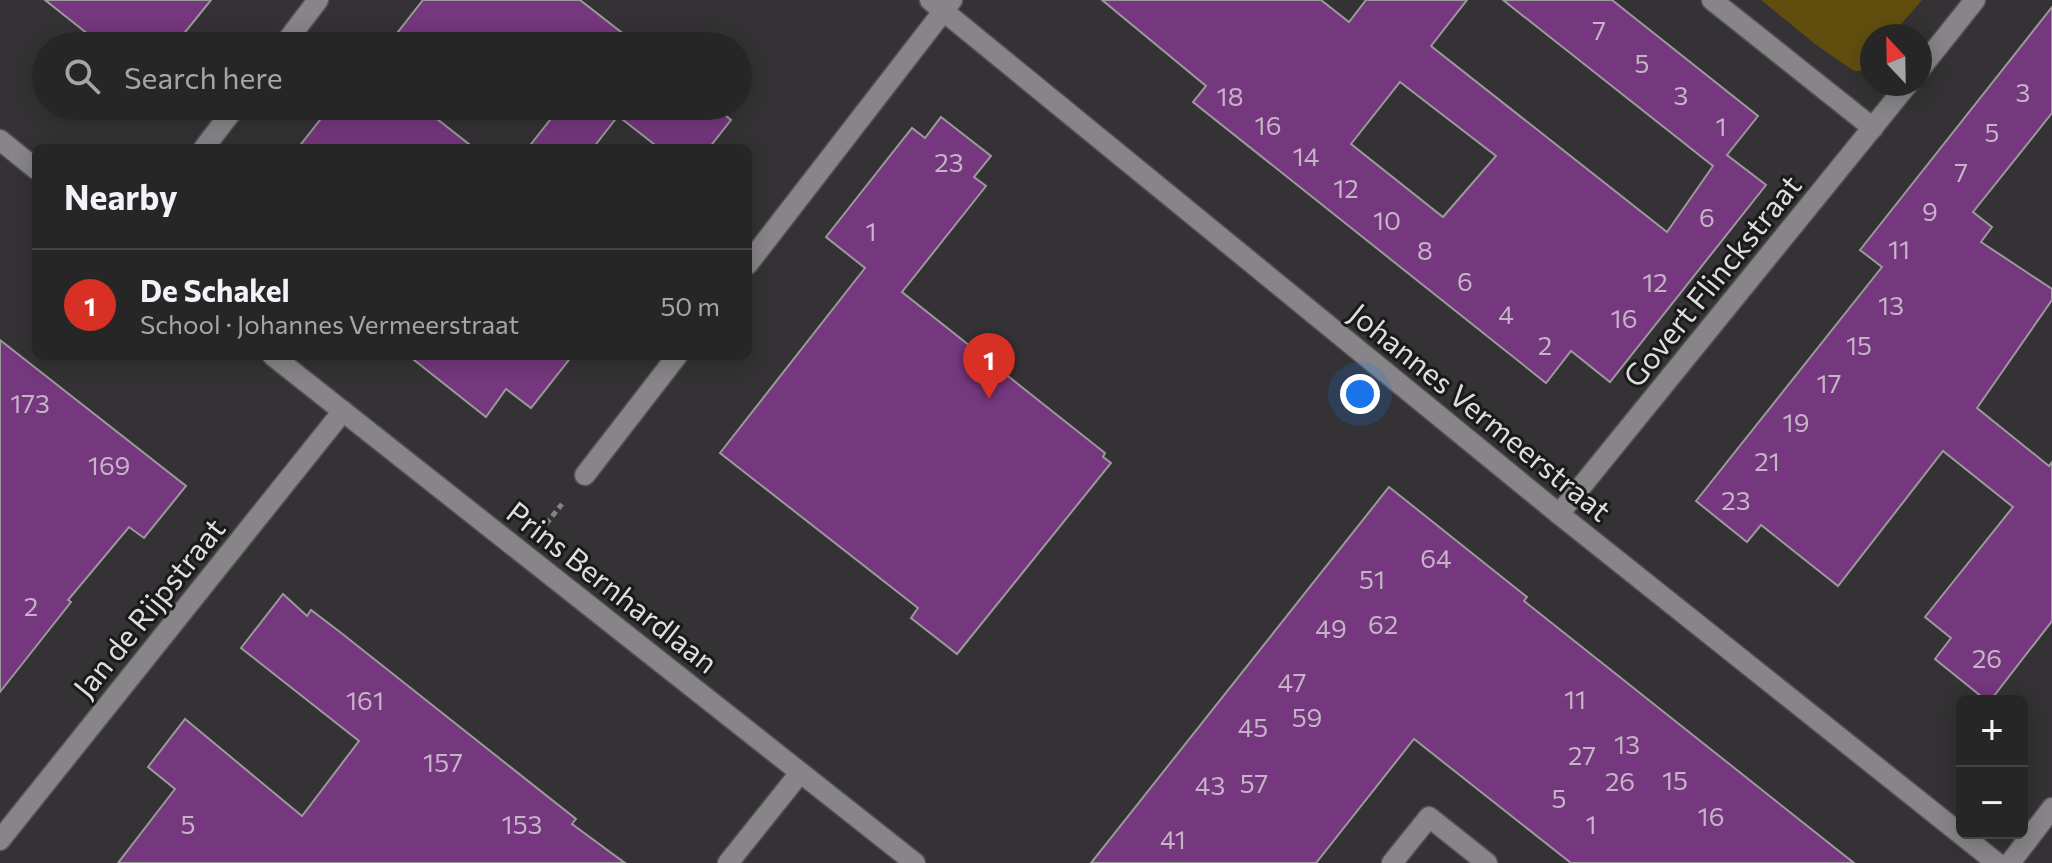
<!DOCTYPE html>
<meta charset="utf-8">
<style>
:root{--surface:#272627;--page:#2f2e2f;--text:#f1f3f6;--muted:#a4a5a7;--line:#434344;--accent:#d93025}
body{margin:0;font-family:Commissioner,sans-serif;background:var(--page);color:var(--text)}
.controls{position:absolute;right:24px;bottom:24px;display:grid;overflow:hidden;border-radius:12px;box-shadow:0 4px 20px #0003}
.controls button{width:72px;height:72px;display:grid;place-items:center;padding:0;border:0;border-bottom:2px solid var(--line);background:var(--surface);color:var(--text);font:40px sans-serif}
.compass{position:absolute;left:1860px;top:24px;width:72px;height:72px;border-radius:50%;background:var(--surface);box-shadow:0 4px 20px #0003;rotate:338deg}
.you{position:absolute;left:1360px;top:394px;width:28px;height:28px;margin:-20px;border:6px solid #fff;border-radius:50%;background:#1a73e8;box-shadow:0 0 0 12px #1a73e833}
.badge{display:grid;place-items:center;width:52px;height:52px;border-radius:50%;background:var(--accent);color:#fff;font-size:26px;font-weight:700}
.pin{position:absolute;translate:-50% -66px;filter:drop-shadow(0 2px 4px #0008)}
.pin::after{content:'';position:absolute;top:42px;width:28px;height:24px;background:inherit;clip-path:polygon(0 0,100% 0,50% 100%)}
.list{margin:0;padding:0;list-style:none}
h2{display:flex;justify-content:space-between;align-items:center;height:104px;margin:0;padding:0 32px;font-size:34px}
h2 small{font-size:26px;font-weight:400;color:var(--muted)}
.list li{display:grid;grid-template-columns:52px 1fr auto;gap:24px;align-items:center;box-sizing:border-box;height:112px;padding:0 32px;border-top:2px solid var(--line)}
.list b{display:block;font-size:30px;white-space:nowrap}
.list p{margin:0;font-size:26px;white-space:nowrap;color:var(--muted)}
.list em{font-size:26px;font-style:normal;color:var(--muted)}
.icon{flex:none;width:44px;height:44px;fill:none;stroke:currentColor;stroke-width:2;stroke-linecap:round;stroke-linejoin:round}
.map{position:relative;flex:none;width:2052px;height:863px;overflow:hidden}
.search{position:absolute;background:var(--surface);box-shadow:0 4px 20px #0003;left:32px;top:32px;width:720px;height:88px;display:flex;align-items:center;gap:20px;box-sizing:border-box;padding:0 28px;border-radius:44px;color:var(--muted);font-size:30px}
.panel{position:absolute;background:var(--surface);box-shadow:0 4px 20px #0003;left:32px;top:144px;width:720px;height:216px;border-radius:12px}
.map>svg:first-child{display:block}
</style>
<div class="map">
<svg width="2052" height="863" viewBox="0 0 2052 863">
<rect width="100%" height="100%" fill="#343234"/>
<path fill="#614e0f" d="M1761,0H1922L1891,36H1872V57L1860,71H1854L1815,44Z"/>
<g fill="#75377d" stroke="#9b999b" stroke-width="2" fill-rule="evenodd">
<path d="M45,0H211L174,46H103Z"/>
<path d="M423,0H580L639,46H387Z"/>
<path d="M1102,0H1321L1349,22L1366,0H1467L1431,46L1667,232L1713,166L1503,0H1612L1758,116L1727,155L1766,185L1610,382L1571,351L1546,383L1193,102L1206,86ZM1400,82L1496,156L1443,217L1351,144Z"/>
<path d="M2052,7V113L1973,212L1992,227L1981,242L2052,289V300L1977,408L2049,466L2052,462V621L1990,701H1987L1935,659L1951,638L1925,617L2013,507L1943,451L1838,586L1761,525L1747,542L1696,501L1882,267L1860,250Z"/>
<path d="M331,106H440L432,115L474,148H298Z"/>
<path d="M561,106H714L731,120L709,148H659L618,116L593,148H528Z"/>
<path d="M941,117L991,156L974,177L986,186L902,292L1105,453L1103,457L1111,463L957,654L911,618L918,608L720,453L865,268L826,237L912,128L925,138Z"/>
<path d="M0,340L186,486L144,538L129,527L68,600L71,602L0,692Z"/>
<path d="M409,356H572L531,408L506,389L486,417Z"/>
<path d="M1389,487L1527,597L1524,601L1854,863H1571L1414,739L1316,863H1091Z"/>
<path d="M283,594L307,616L311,610L340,632L576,819L572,824L625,863H118L175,789L148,767L185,719L302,816L359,741L241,648Z"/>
</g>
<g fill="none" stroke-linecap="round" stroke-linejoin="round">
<defs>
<g id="minor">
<path d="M930,0L1559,514L1997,863"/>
<path d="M1712,0L1873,128"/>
<path d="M283,46L318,0"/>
<path d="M1920,69L1975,0"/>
<path d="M0,140L36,169"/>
<path d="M204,148L236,106"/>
<path d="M748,264L952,0"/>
<path d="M273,356L915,863"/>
<path d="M585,475L677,356"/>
<path d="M1559,514L1908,84"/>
<path d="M0,840L343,411"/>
<path d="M728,863L800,773"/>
<path d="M1392,863L1429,817L1487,863"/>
<path d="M2010,863L2052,808"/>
</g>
</defs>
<use href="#minor" stroke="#535153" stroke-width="23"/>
<path stroke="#848284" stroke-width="5" stroke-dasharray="6 4" stroke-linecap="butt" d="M546,524L562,504"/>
<use href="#minor" stroke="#878588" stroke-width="20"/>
</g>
<g text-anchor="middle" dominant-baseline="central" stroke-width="6" stroke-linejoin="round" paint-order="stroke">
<g font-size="26" fill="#c4b4c6">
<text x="1599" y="29">7</text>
<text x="1642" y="62">5</text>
<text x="2023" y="91">3</text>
<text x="1681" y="94">3</text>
<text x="1230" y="95">18</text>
<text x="1268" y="124">16</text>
<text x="1721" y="125">1</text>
<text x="1992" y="131">5</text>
<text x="1306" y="155">14</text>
<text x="949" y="161">23</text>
<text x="1961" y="171">7</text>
<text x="1346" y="187">12</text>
<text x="1930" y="210">9</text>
<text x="1707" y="216">6</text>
<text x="1387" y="219">10</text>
<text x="871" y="230">1</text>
<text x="1899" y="248">11</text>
<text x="1425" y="249">8</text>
<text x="1465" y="280">6</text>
<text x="1655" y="281">12</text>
<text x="1891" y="304">13</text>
<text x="1506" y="313">4</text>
<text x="1624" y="317">16</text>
<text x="1545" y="344">2</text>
<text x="1859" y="344">15</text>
<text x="1829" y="382">17</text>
<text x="30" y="402">173</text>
<text x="1796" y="421">19</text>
<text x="1767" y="460">21</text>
<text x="109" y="464">169</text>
<text x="1736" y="499">23</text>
<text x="1436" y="557">64</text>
<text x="1372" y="578">51</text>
<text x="31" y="605">2</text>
<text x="1383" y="623">62</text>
<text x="1331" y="627">49</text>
<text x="1987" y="657">26</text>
<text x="1292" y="681">47</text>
<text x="1575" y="698">11</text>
<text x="365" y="699">161</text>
<text x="1307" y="716">59</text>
<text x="1253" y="726">45</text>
<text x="1627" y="743">13</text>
<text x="1582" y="754">27</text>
<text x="443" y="761">157</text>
<text x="1675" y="779">15</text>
<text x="1620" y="780">26</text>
<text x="1254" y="782">57</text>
<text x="1210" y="784">43</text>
<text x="1559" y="797">5</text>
<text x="1711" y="815">16</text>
<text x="188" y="823">5</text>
<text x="522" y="823">153</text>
<text x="1591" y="823">1</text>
<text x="1173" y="838">41</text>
</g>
<g font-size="30" fill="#dfdedf" stroke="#1b1a1b">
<text transform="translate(1711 280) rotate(-51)">Govert Flinckstraat</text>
<text transform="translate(1481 411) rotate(39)">Johannes Vermeerstraat</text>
<text transform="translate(613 586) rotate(38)">Prins Bernhardlaan</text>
<text transform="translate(148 607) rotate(-51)">Jan de Rijpstraat</text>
</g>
</g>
</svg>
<div class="controls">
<button>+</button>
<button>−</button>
</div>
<svg class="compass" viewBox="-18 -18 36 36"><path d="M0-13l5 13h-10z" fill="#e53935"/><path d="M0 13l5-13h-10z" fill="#a4a5a7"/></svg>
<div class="you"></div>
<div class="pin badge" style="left:989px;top:399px">1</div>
<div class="search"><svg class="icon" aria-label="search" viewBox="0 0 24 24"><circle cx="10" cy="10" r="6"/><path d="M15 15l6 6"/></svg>Search here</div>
<section class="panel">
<h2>Nearby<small></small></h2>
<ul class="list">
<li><span class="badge">1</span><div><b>De Schakel</b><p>School · Johannes Vermeerstraat</p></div><em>50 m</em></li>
</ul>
</section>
</div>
